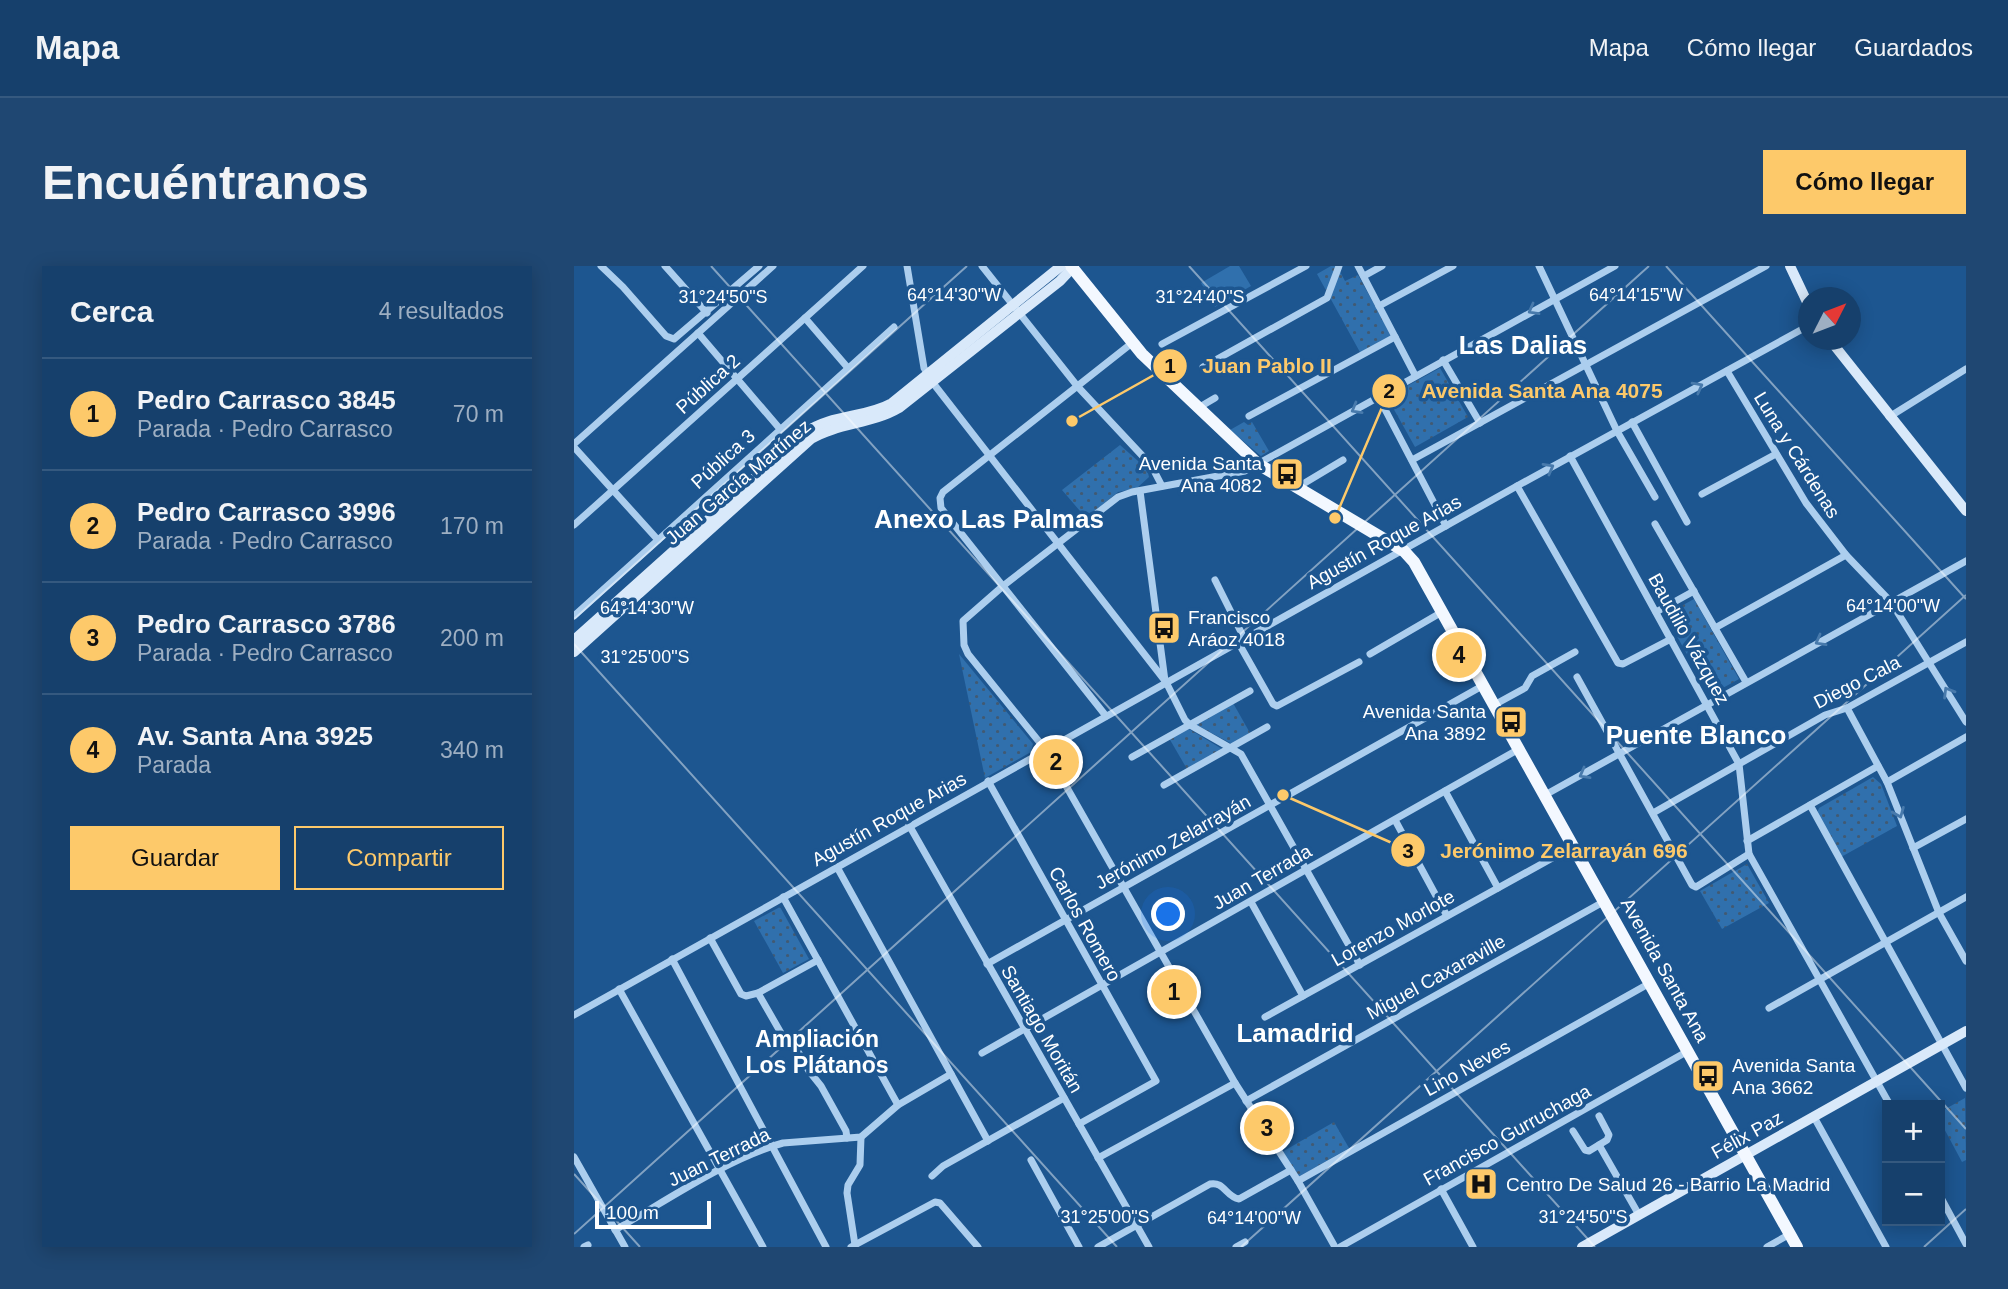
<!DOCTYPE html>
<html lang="es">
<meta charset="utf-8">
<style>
:root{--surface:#16406c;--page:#1f4772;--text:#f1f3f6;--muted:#9eafc2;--line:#35597f;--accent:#fdc96a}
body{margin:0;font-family:Arial,sans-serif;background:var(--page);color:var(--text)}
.controls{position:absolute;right:21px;bottom:21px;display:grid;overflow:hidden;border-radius:0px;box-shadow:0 4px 18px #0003}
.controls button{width:63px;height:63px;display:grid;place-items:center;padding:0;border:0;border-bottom:2px solid var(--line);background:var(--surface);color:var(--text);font:35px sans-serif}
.compass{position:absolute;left:1224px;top:21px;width:63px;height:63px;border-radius:50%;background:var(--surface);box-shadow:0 4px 18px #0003;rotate:48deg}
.scale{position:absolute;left:21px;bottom:18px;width:116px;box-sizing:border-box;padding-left:7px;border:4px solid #fff;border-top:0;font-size:19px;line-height:24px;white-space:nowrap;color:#fff;-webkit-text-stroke:5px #1d5690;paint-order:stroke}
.you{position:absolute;left:595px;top:649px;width:24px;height:24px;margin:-18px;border:5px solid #fff;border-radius:50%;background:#1a73e8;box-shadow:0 0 0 10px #1a73e833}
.badge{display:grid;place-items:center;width:46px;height:46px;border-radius:50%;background:var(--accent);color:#111;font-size:23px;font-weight:700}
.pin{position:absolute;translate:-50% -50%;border:4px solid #fff;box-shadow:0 2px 7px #0006}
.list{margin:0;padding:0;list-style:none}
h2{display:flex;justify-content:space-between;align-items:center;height:91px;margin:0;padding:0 28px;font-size:30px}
h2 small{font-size:23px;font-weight:400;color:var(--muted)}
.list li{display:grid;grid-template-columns:46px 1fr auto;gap:21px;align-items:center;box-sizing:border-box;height:112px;padding:0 28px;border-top:2px solid var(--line)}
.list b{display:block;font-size:26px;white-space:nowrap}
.list p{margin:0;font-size:23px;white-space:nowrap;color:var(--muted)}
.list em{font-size:23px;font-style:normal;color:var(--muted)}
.actions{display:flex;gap:14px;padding:21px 28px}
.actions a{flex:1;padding:16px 0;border:2px solid var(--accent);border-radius:0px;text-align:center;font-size:24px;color:var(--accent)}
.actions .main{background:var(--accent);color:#111}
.map{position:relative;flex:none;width:1392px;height:981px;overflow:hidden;border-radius:0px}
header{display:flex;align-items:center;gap:42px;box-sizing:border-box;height:98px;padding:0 35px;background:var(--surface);border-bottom:2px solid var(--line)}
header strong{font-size:33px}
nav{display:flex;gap:38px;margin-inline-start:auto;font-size:24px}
.intro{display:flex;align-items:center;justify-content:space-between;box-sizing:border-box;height:168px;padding:0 42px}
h1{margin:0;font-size:49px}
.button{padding:18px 32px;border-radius:0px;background:var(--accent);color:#111;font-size:24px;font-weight:700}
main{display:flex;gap:42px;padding:0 42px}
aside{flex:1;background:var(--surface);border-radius:0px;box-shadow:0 4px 18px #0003}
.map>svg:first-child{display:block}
</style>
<header>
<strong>Mapa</strong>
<nav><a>Mapa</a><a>Cómo llegar</a><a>Guardados</a></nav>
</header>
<div class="intro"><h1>Encuéntranos</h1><a class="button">Cómo llegar</a></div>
<main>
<aside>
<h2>Cerca<small>4 resultados</small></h2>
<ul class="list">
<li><span class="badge">1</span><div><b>Pedro Carrasco 3845</b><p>Parada · Pedro Carrasco</p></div><em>70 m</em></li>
<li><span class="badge">2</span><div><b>Pedro Carrasco 3996</b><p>Parada · Pedro Carrasco</p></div><em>170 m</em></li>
<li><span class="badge">3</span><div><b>Pedro Carrasco 3786</b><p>Parada · Pedro Carrasco</p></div><em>200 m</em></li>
<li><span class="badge">4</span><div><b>Av. Santa Ana 3925</b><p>Parada</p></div><em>340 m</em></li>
</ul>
<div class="actions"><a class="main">Guardar</a><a>Compartir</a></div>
</aside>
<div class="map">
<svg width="1392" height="981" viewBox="0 0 1392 981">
<defs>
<pattern id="park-dots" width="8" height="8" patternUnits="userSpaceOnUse" patternTransform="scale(1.75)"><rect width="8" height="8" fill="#3070ad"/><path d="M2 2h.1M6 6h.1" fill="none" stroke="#415a73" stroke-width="1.8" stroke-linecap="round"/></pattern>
</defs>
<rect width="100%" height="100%" fill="#1d5690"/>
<path fill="#3070ad" d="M656,0H665L677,20L641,41L627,17Z"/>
<g fill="url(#park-dots)">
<path d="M757,0H763L771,15L784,9L818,71L787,88L743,8Z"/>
<path d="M866,102L894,151L841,181L813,131Z"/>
<path d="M670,156L674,159L678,156L695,185L687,190L656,164Z"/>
<path d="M546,179L573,203L575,211L563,222L544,226L512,252L488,224Z"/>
<path d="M1120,333L1165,413L1136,429L1091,349Z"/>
<path d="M385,388L459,478L457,486L411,512Z"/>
<path d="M659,437L676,467L658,478L621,458Z"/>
<path d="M615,463L648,483L613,503L595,472Z"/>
<path d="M1299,511L1307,518L1323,560L1267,591L1243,547L1245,542Z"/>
<path d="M1173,598L1195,637L1148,663L1126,625Z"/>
<path d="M206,641L235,693L209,707L180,655Z"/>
<path d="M1391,832L1392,894L1388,896L1366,855V846Z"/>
<path d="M760,856L775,882L724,911L708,886Z"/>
</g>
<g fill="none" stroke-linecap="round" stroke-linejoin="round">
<g stroke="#acceee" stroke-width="7">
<path d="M27,0L49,21L92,70L100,73L185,0"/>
<path d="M91,0L133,47"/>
<path d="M333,0L350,102L359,117L592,416L611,454L616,459L667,488L786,699"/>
<path d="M408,0L504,121L577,199L588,220"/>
<path d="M784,0L841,109"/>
<path d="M965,0L1043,165L1081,231"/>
<path d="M790,10L808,0"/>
<path d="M805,40L879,0"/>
<path d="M231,52L274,102"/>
<path d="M124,67L206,163"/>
<path d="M588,78L732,0"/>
<path d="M869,94L906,157"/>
<path d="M629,101L753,32L765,0"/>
<path d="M1153,105L1232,237L1272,289L1317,336L1392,456"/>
<path d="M804,130L872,260"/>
<path d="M624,142L641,132"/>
<path d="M675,150L821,71"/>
<path d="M1315,151L1392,103"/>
<path d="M1058,156L1113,256"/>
<path d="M0,178L199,0"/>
<path d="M0,181L84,274"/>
<path d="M996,190L1165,498L1175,588L1316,839"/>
<path d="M838,194L1192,0"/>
<path d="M943,220L1044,397L1049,398L1097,373"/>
<path d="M724,221L769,194"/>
<path d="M566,225L591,415"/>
<path d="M1128,228L1202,188"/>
<path d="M1081,258L1172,416"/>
<path d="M0,259L289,0"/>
<path d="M641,314L670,372"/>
<path d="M1082,346L1120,325"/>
<path d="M0,350L320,61"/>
<path d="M1141,362L1272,289"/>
<path d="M664,376L699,438L703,440L785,396"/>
<path d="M796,388L868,346"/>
<path d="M1003,411L1118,619L1122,621L1175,588"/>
<path d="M920,439L951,422L958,410L1001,386"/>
<path d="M1273,442L1313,516L1365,647L1392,695"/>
<path d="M532,450L367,242L366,232L369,226L558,77"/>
<path d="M558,491L676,425"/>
<path d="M414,515L582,815L505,858"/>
<path d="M1313,516L1392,471"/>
<path d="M590,519L693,461"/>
<path d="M871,525L924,622"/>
<path d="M971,529L1392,295"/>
<path d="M1236,539L1392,822"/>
<path d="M1079,547L1251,449L1273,442L1392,376"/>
<path d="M821,554L873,650"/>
<path d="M335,559L575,981"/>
<path d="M1173,575L1304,500"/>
<path d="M1339,582L1392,553"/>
<path d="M263,601L414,875"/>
<path d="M209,631L324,839"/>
<path d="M677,636L729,730"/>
<path d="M136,672L167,728L172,730L184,727L211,774L222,782L235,805L247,820L272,865L273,872"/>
<path d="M98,693L252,981"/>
<path d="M413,698L910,419"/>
<path d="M45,723L189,981"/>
<path d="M184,727L244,694"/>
<path d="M1195,742L1392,631"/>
<path d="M0,749L943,220L1234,60"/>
<path d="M691,751L1000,580"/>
<path d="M408,787L945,483"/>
<path d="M672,835L1031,635"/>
<path d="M1240,851L1312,981"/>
<path d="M999,865L1011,884L1015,885L1033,874L1035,869L1025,850"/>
<path d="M1025,879L1065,949"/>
<path d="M0,891L51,981"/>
<path d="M524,892L661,817"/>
<path d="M457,894L505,981"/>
<path d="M358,910L369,900L490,832"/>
<path d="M724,915L1076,717"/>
<path d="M867,923L899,981"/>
<path d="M1366,930L1392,978"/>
<path d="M41,964C92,935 154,892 209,877L287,871L324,839L377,808"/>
<path d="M281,979L273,927L274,919L286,899L287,871"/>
<path d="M10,981L14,979"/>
<path d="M277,981L361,936L366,937L404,981"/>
<path d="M524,981L636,918C650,915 652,931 665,933L717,904"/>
<path d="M662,981L671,976"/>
<path d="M761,981L724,915L661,817L471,483L394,388L390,379L389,355L429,320L544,231L558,226L671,205L1041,0"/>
<path d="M766,981L1114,785"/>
<path d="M1193,981L1216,968"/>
</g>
<g stroke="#d9e9fa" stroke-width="10">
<path d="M1216,0L1234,38"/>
<path d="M1256,74L1392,245"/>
<path d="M0,374L232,166C258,148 291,152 318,137L487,0"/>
<path d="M0,386L237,173C264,157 298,158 325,142L486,15L500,0"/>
<path d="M1008,981L1392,765"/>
</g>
<path stroke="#f3f8ff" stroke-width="12" d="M497,0L568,88L684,198L830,285L840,296L1223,981"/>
</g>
<defs><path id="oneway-chevron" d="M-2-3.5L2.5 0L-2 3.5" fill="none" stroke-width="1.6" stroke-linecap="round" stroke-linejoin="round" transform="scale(1.75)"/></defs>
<g stroke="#487aac">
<use href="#oneway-chevron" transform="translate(959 44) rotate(151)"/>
<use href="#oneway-chevron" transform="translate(1124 121) rotate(-28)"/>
<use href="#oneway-chevron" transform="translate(782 143) rotate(150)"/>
<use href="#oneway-chevron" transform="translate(975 202) rotate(-29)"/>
<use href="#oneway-chevron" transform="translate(1246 375) rotate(151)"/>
<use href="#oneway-chevron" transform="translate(1374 426) rotate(-121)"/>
<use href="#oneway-chevron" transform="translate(1010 508) rotate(151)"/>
<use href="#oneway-chevron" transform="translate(1325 547) rotate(68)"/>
</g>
<path fill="none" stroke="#fff" stroke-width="2" stroke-opacity="0.45" d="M137,0L1021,981M615,0L1392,863M1092,0L1392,333M0,353L393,0M0,378L543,981M0,908L66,981M0,968L1075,0M667,981L1392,329M1350,981L1392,943"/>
<defs>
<symbol id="bus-square" viewBox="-11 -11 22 22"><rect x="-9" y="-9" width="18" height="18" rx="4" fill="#fdc96a" stroke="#1d5690"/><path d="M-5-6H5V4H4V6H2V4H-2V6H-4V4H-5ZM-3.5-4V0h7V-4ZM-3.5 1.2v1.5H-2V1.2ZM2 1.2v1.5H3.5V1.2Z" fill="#111"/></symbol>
<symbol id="hospital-square" viewBox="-11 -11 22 22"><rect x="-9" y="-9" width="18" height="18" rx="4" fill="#fdc96a" stroke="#1d5690"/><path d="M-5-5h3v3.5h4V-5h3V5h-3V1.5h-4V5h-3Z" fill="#111"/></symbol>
</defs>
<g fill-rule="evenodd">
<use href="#bus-square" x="694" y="189" width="38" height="38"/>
<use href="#bus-square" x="571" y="343" width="38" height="38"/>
<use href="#bus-square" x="918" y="437" width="38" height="38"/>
<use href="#bus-square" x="1115" y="791" width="38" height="38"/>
<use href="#hospital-square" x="888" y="899" width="38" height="38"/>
</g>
<g text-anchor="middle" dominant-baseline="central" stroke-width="7" stroke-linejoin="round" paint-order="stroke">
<g font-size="19" fill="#fff" stroke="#1d5690">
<text transform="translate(134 118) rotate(-42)">Pública 2</text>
<text transform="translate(1223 189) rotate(58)">Luna y Cárdenas</text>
<text transform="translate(149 193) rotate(-42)">Pública 3</text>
<text transform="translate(164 216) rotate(-40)">Juan García Martínez</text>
<text transform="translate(810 276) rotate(-29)">Agustín Roque Arias</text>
<text transform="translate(1115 373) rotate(61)">Baudilio Vázquez</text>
<text transform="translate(1283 416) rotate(-27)">Diego Cala</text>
<text transform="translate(315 553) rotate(-29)">Agustín Roque Arias</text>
<text transform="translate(599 576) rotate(-29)">Jerónimo Zelarrayán</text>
<text transform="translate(688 611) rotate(-30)">Juan Terrada</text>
<text transform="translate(511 658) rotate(61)">Carlos Romero</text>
<text transform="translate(819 662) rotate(-29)">Lorenzo Morlote</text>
<text transform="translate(1091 704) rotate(61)">Avenida Santa Ana</text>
<text transform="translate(862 711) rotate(-29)">Miguel Caxaraville</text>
<text transform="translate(468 763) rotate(60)">Santiago Moritán</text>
<text transform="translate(893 802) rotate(-29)">Lino Neves</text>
<text transform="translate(933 869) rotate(-29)">Francisco Gurruchaga</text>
<text transform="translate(1173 869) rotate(-29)">Félix Paz</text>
<text transform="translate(145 891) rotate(-26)">Juan Terrada</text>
</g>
<g font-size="19" fill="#fff" stroke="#1d5690" text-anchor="start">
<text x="688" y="197" text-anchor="end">Avenida Santa<tspan x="688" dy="22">Ana 4082</tspan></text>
<text x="614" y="351">Francisco<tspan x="614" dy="22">Aráoz 4018</tspan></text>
<text x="912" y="445" text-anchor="end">Avenida Santa<tspan x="912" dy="22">Ana 3892</tspan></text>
<text x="1158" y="799">Avenida Santa<tspan x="1158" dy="22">Ana 3662</tspan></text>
<text x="932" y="918">Centro De Salud 26 - Barrio La Madrid</text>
</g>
<g font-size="23" font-weight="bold" fill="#fff" stroke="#1d5690">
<text x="243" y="773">Ampliación<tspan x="243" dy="26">Los Plátanos</tspan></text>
</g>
<g font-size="26" font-weight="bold" fill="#fff" stroke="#1d5690">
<text x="949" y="79">Las Dalias</text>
<text x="415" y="253">Anexo Las Palmas</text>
<text x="1122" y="469">Puente Blanco</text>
<text x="721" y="767">Lamadrid</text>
</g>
</g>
<g font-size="18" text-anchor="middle" fill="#fff" stroke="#1d5690" stroke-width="7" stroke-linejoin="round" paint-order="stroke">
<text x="380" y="35">64°14'30"W</text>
<text x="1062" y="35">64°14'15"W</text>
<text x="149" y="37">31°24'50"S</text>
<text x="626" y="37">31°24'40"S</text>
<text x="1319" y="346">64°14'00"W</text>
<text x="73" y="348">64°14'30"W</text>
<text x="71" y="397">31°25'00"S</text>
<text x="531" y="957">31°25'00"S</text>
<text x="1009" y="957">31°24'50"S</text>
<text x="680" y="958">64°14'00"W</text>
</g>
<path fill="none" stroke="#fdc96a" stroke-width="2.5" d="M498 155L596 100M761 252L815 125M709 529L834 584"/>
<g fill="#fdc96a" stroke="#1d5690" stroke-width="2.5">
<circle cx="498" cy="155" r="7"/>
<circle cx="761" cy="252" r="7"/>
<circle cx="709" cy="529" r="7"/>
<circle cx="596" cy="100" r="18"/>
<circle cx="815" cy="125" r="18"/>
<circle cx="834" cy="584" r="18"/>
</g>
<g font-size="21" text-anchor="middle" font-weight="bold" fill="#111">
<text x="596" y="107">1</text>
<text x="815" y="132">2</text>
<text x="834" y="592">3</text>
</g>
<g font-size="21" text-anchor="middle" font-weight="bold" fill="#fdc96a" stroke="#1d5690" stroke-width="7" stroke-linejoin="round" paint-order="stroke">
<text x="693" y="107">Juan Pablo II</text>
<text x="968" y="132">Avenida Santa Ana 4075</text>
<text x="990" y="592">Jerónimo Zelarrayán 696</text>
</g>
</svg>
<div class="controls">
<button>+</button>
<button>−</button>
</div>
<svg class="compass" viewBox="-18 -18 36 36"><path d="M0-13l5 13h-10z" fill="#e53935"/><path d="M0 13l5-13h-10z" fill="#9eafc2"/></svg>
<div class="scale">100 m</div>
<div class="you"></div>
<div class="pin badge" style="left:600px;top:726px">1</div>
<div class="pin badge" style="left:482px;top:496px">2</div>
<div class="pin badge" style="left:693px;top:862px">3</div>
<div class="pin badge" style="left:885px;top:389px">4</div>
</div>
</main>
